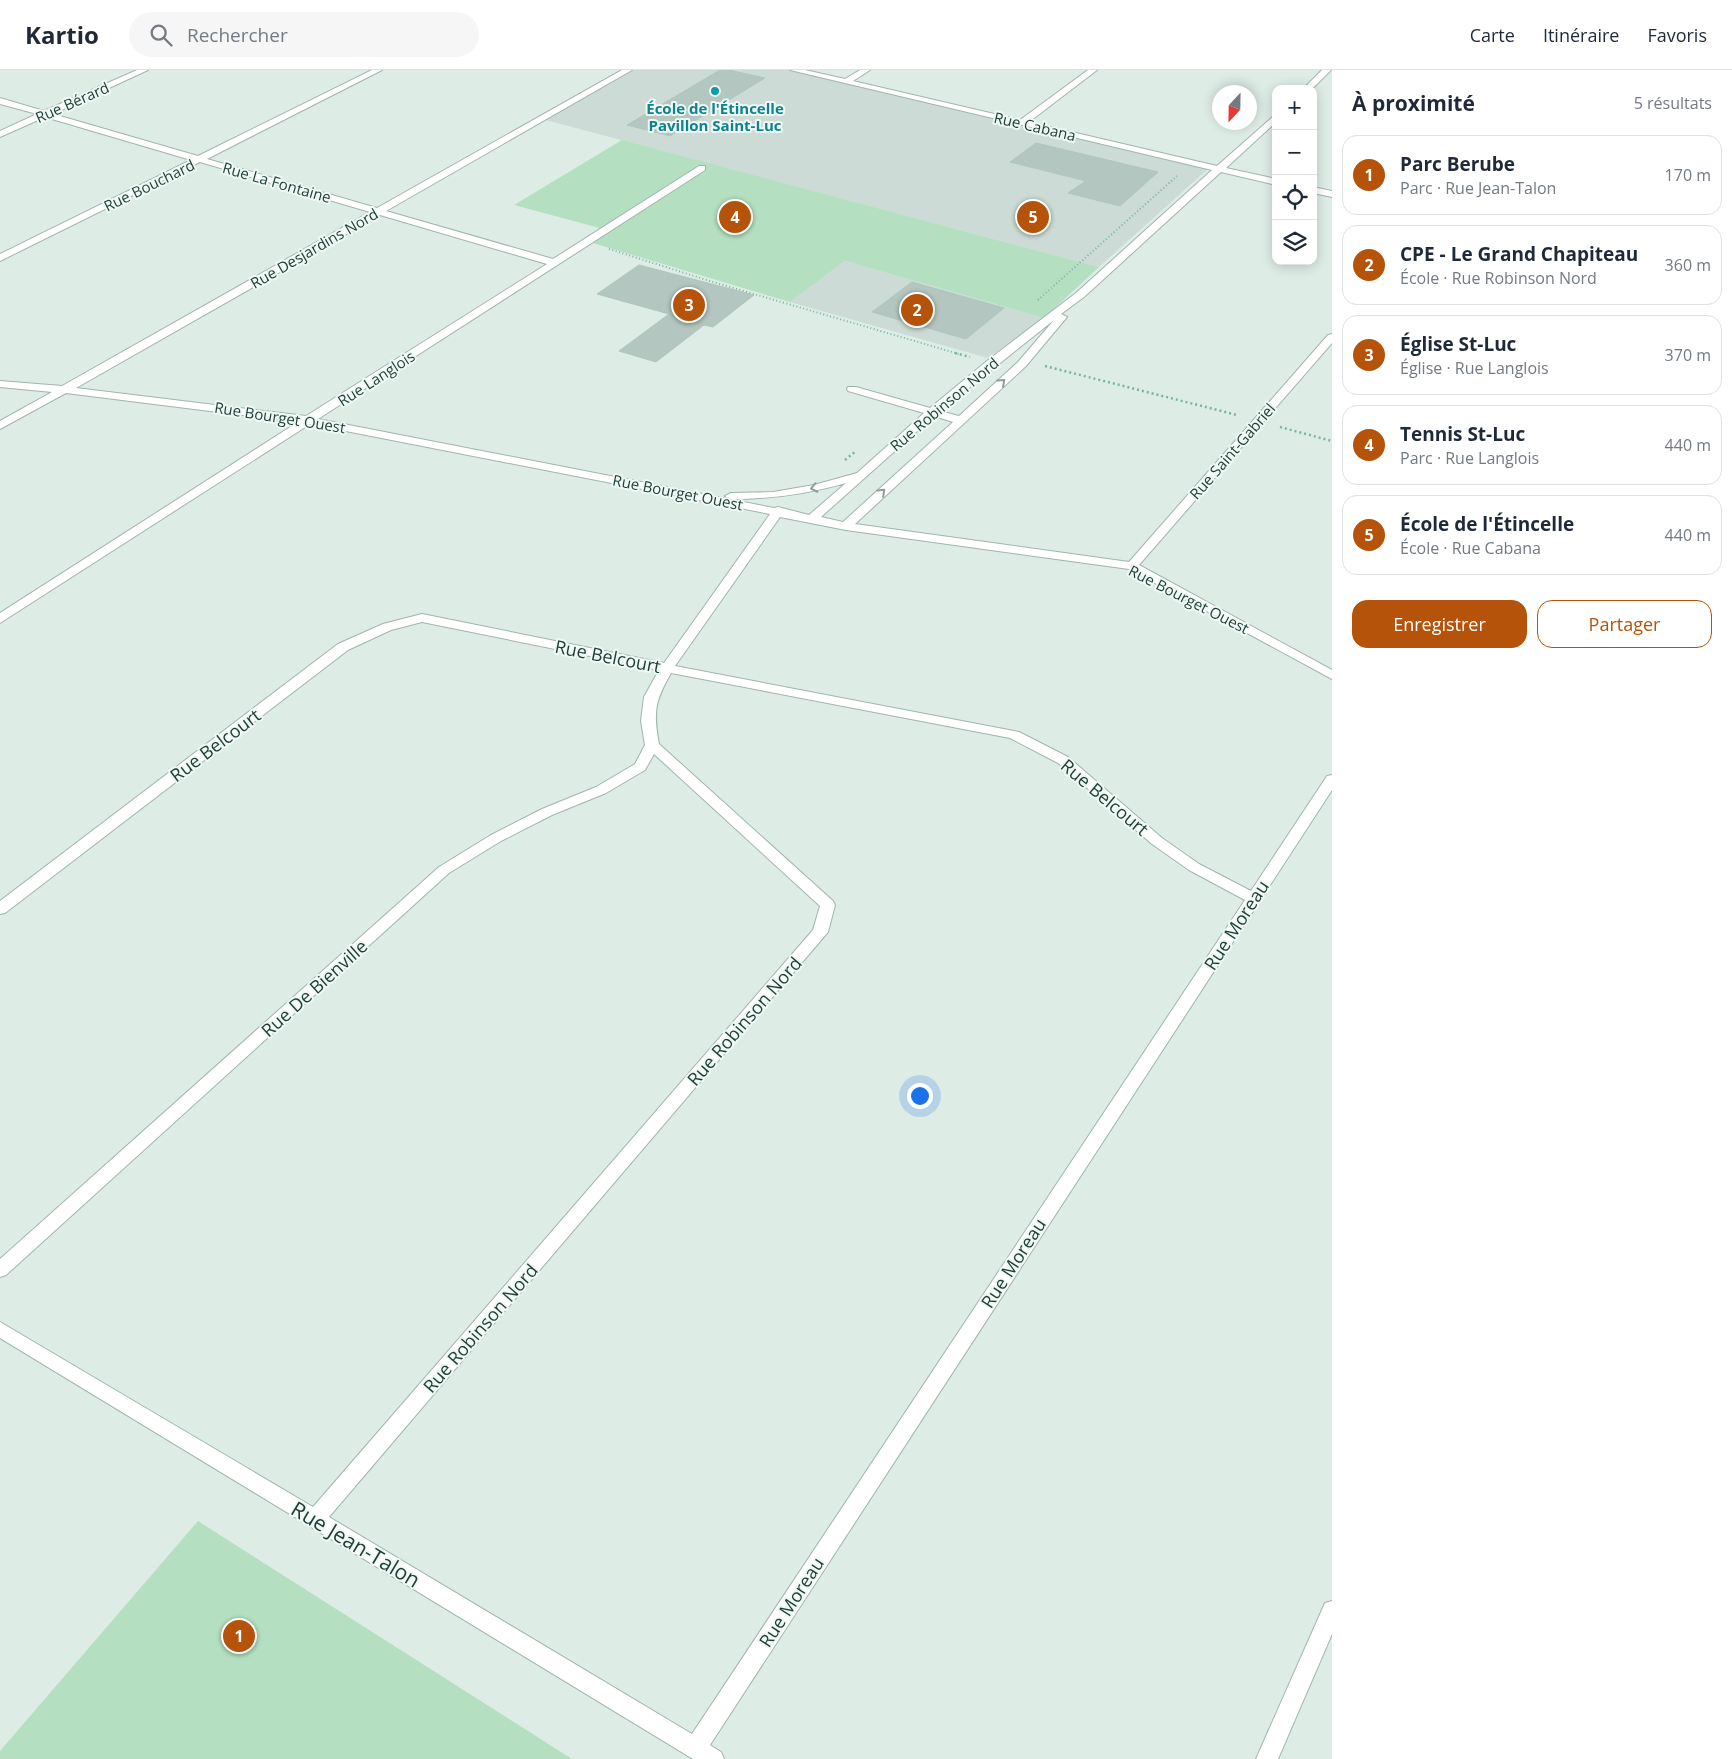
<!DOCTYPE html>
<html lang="fr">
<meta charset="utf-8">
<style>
:root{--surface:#fff;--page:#f6f6f7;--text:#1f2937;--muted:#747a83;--line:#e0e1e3;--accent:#b45309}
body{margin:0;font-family:"Open Sans",sans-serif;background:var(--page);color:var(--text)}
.controls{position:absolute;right:15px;top:15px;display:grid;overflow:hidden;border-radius:10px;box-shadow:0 2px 12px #0003}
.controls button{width:45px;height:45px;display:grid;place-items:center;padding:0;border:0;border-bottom:1px solid var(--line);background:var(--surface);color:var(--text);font:25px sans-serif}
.compass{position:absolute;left:1212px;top:15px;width:45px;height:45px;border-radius:50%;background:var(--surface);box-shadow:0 2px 12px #0003;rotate:202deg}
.you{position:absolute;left:919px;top:1025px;width:18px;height:18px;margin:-12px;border:4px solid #fff;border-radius:50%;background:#1a73e8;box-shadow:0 0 0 8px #1a73e833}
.badge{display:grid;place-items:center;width:32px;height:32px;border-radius:50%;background:var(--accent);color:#fff;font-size:16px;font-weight:700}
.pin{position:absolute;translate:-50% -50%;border:2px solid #fff;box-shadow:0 1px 5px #0006}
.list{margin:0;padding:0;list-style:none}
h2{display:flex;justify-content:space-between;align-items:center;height:65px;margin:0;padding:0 20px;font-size:21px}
h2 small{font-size:16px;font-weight:400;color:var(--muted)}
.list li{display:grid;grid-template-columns:32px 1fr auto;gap:15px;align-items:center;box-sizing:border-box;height:80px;margin:0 10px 10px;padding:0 10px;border:1px solid var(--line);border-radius:15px}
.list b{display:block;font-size:19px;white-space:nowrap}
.list p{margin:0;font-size:16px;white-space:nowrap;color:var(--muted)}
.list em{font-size:16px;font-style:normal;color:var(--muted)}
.actions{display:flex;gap:10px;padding:15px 20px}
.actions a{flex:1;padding:11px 0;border:1px solid var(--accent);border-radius:15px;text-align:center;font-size:18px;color:var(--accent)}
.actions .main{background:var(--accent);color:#fff}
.icon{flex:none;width:28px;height:28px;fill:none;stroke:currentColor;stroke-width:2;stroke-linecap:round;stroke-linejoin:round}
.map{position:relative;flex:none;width:1332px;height:1689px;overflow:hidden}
header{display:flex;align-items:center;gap:30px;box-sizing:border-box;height:70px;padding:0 25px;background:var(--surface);border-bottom:1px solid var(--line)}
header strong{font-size:24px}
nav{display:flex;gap:28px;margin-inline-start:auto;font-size:18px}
.search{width:350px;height:45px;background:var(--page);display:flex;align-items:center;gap:12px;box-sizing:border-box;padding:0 18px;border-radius:28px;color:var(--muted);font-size:19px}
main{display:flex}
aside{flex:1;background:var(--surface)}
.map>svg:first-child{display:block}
</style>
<header>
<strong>Kartio</strong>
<div class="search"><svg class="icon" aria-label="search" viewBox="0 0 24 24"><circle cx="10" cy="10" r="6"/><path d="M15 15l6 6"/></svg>Rechercher</div>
<nav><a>Carte</a><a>Itinéraire</a><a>Favoris</a></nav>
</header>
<main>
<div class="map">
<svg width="1332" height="1689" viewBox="0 0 1332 1689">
<rect width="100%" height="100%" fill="#deece6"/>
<g fill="#ccdbd5">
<path d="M628,0H794L1210,97L1099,197L542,49Z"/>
<path d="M845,191L1044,248L988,288L790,232Z"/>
</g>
<g fill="#b4e0c1">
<path d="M622,70L1099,197L1044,248L845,191L790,232L586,171L603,159L514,135Z"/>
<path d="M198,1451L572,1689H0V1681Z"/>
</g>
<g fill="#b3c6bf" stroke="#b0c6be">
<path d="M720,0H729L765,8L670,66L627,55Z"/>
<path d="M1036,73L1158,102L1120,136L1068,123L1086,111L1010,92Z"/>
<path d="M639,195L754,225L713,257L704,255L656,292L619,281L669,244L597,224Z"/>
<path d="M912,212L1004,238L966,269L872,242Z"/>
</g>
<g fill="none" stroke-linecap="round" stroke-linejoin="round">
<defs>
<g id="minor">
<path d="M137,0H148L53,44L198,86L372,0H382L207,89L377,138L622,0H632L386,141L553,189L699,96H705V100L318,349L774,438L778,437L809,445L846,413C807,424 771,429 731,429L725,426L731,423L773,422L814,415L857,403L924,343L848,321L847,319L848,317H856L930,338L987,291L1076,223L1212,100L790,0H805L845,9L860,0H870L853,11L1020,50L1088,0H1097L1029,52L1217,96L1276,44V52L1226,98L1276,109V115L1221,102L1084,227L1061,244L1067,247L1026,296L855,454L1129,492L1328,265L1332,264V273L1139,495L1332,600V609L1129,499L846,460L780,447L675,596L1019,662L1068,687L1162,768L1199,794L1251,821L1327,706L1332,705V720L710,1675L721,1682L724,1689H693L0,1268V1252L313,1437L813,860L820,836L654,684L645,700L606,723L552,745L501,771L449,803L6,1205L0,1207V1189L439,797L491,765L542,739L596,717L635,694L645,675L641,651L644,627L659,600L422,552L391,560L348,580L5,843L0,844V831L338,574L383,554L422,544L664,593L770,444L310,354L0,553V543L298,352L66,323L0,359V351L52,322L0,317V311L62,316L370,142L200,92L0,191V184L191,90L45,47L0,67V61L37,44L0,34V28L44,41ZM380,145L547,194L306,346L76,318ZM1054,250L1018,292L959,346L940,341ZM934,346L953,352L843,452L821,447ZM671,603L1010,668L1058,693L1152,774L1189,800L1245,830L692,1664L329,1447L828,862L835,835L833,831L659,674C653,641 655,631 671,603Z"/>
<path d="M1322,0H1331L1312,19H1303Z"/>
<path d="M1313,117L1332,121V127L1313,123Z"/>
<path d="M1332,1531V1564L1278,1689H1256L1325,1533Z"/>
</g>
</defs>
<use href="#minor" stroke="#a1b4ae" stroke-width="2"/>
<g stroke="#7bb3a3" stroke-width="2" stroke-dasharray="1 2.5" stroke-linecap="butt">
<path d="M609,179L713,212L959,284"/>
<path d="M1038,230L1177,106"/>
</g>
<g stroke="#7bb3a3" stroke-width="2.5" stroke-dasharray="2 3" stroke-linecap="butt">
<path d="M955,283L970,287"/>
<path d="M1045,296L1237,345"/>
<path d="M1280,357L1332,371"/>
<path d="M845,390L856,381"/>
</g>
<use href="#minor" fill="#fff" fill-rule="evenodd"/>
</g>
<defs><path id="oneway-chevron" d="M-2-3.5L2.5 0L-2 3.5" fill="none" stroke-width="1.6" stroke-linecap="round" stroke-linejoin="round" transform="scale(1.25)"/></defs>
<g stroke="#8e9e9a">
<use href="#oneway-chevron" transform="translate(1002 312) rotate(-42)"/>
<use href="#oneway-chevron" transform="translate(814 418) rotate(168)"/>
<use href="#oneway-chevron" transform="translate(882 422) rotate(-43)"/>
</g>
<circle fill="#0f9aa8" stroke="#eff8f4" stroke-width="2" cx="715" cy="21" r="5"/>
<g text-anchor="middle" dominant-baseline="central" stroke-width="4" stroke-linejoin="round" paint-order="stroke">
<g font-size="15" fill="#1e3d36" stroke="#eff8f4">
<text transform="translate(72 32) rotate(-24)">Rue Bérard</text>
<text transform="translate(1035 56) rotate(13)">Rue Cabana</text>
<text transform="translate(277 112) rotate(16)">Rue La Fontaine</text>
<text transform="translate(149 115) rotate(-26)">Rue Bouchard</text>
<text transform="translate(314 178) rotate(-30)">Rue Desjardins Nord</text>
<text transform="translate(376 308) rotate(-33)">Rue Langlois</text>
<text transform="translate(944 334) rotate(-40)">Rue Robinson Nord</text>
<text transform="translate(280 347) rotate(9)">Rue Bourget Ouest</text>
<text transform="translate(1232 381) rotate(-49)">Rue Saint-Gabriel</text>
<text transform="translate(678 422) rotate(11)">Rue Bourget Ouest</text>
<text transform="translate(1189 529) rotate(27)">Rue Bourget Ouest</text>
</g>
<g font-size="15" font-weight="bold" fill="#0d838f" stroke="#eff8f4">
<text x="715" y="38">École de l'Étincelle<tspan x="715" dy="17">Pavillon Saint-Luc</tspan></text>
</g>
<g font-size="18" fill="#1e3d36" stroke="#eff8f4">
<text transform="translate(608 586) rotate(11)">Rue Belcourt</text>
<text transform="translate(215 675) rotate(-37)">Rue Belcourt</text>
<text transform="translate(1105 727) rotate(40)">Rue Belcourt</text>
<text transform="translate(1236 855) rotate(-57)">Rue Moreau</text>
<text transform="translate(314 918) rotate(-42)">Rue De Bienville</text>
<text transform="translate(744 951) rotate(-49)">Rue Robinson Nord</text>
<text transform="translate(1013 1193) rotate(-57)">Rue Moreau</text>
<text transform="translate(480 1258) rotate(-49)">Rue Robinson Nord</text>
<text transform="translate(791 1532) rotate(-57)">Rue Moreau</text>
</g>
<g font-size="21" fill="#1e3d36" stroke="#eff8f4">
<text transform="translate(356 1474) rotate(31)">Rue Jean-Talon</text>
</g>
</g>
</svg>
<div class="controls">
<button>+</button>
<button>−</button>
<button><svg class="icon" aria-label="locate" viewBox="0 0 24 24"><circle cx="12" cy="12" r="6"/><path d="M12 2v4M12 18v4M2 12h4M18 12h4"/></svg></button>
<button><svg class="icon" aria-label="layers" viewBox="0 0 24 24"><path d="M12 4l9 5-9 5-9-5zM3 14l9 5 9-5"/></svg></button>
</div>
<svg class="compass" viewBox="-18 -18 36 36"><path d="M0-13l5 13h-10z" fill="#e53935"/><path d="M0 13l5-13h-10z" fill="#747a83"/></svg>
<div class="you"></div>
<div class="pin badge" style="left:239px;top:1566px">1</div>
<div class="pin badge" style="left:917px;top:240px">2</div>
<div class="pin badge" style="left:689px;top:235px">3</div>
<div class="pin badge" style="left:735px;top:147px">4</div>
<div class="pin badge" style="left:1033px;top:147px">5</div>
</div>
<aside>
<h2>À proximité<small>5 résultats</small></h2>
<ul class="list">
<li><span class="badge">1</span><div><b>Parc Berube</b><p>Parc · Rue Jean-Talon</p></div><em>170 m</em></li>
<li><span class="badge">2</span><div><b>CPE - Le Grand Chapiteau</b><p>École · Rue Robinson Nord</p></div><em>360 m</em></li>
<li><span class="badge">3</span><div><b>Église St-Luc</b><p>Église · Rue Langlois</p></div><em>370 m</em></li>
<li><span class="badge">4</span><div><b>Tennis St-Luc</b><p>Parc · Rue Langlois</p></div><em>440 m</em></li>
<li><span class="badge">5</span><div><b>École de l'Étincelle</b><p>École · Rue Cabana</p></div><em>440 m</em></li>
</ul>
<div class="actions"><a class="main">Enregistrer</a><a>Partager</a></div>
</aside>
</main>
